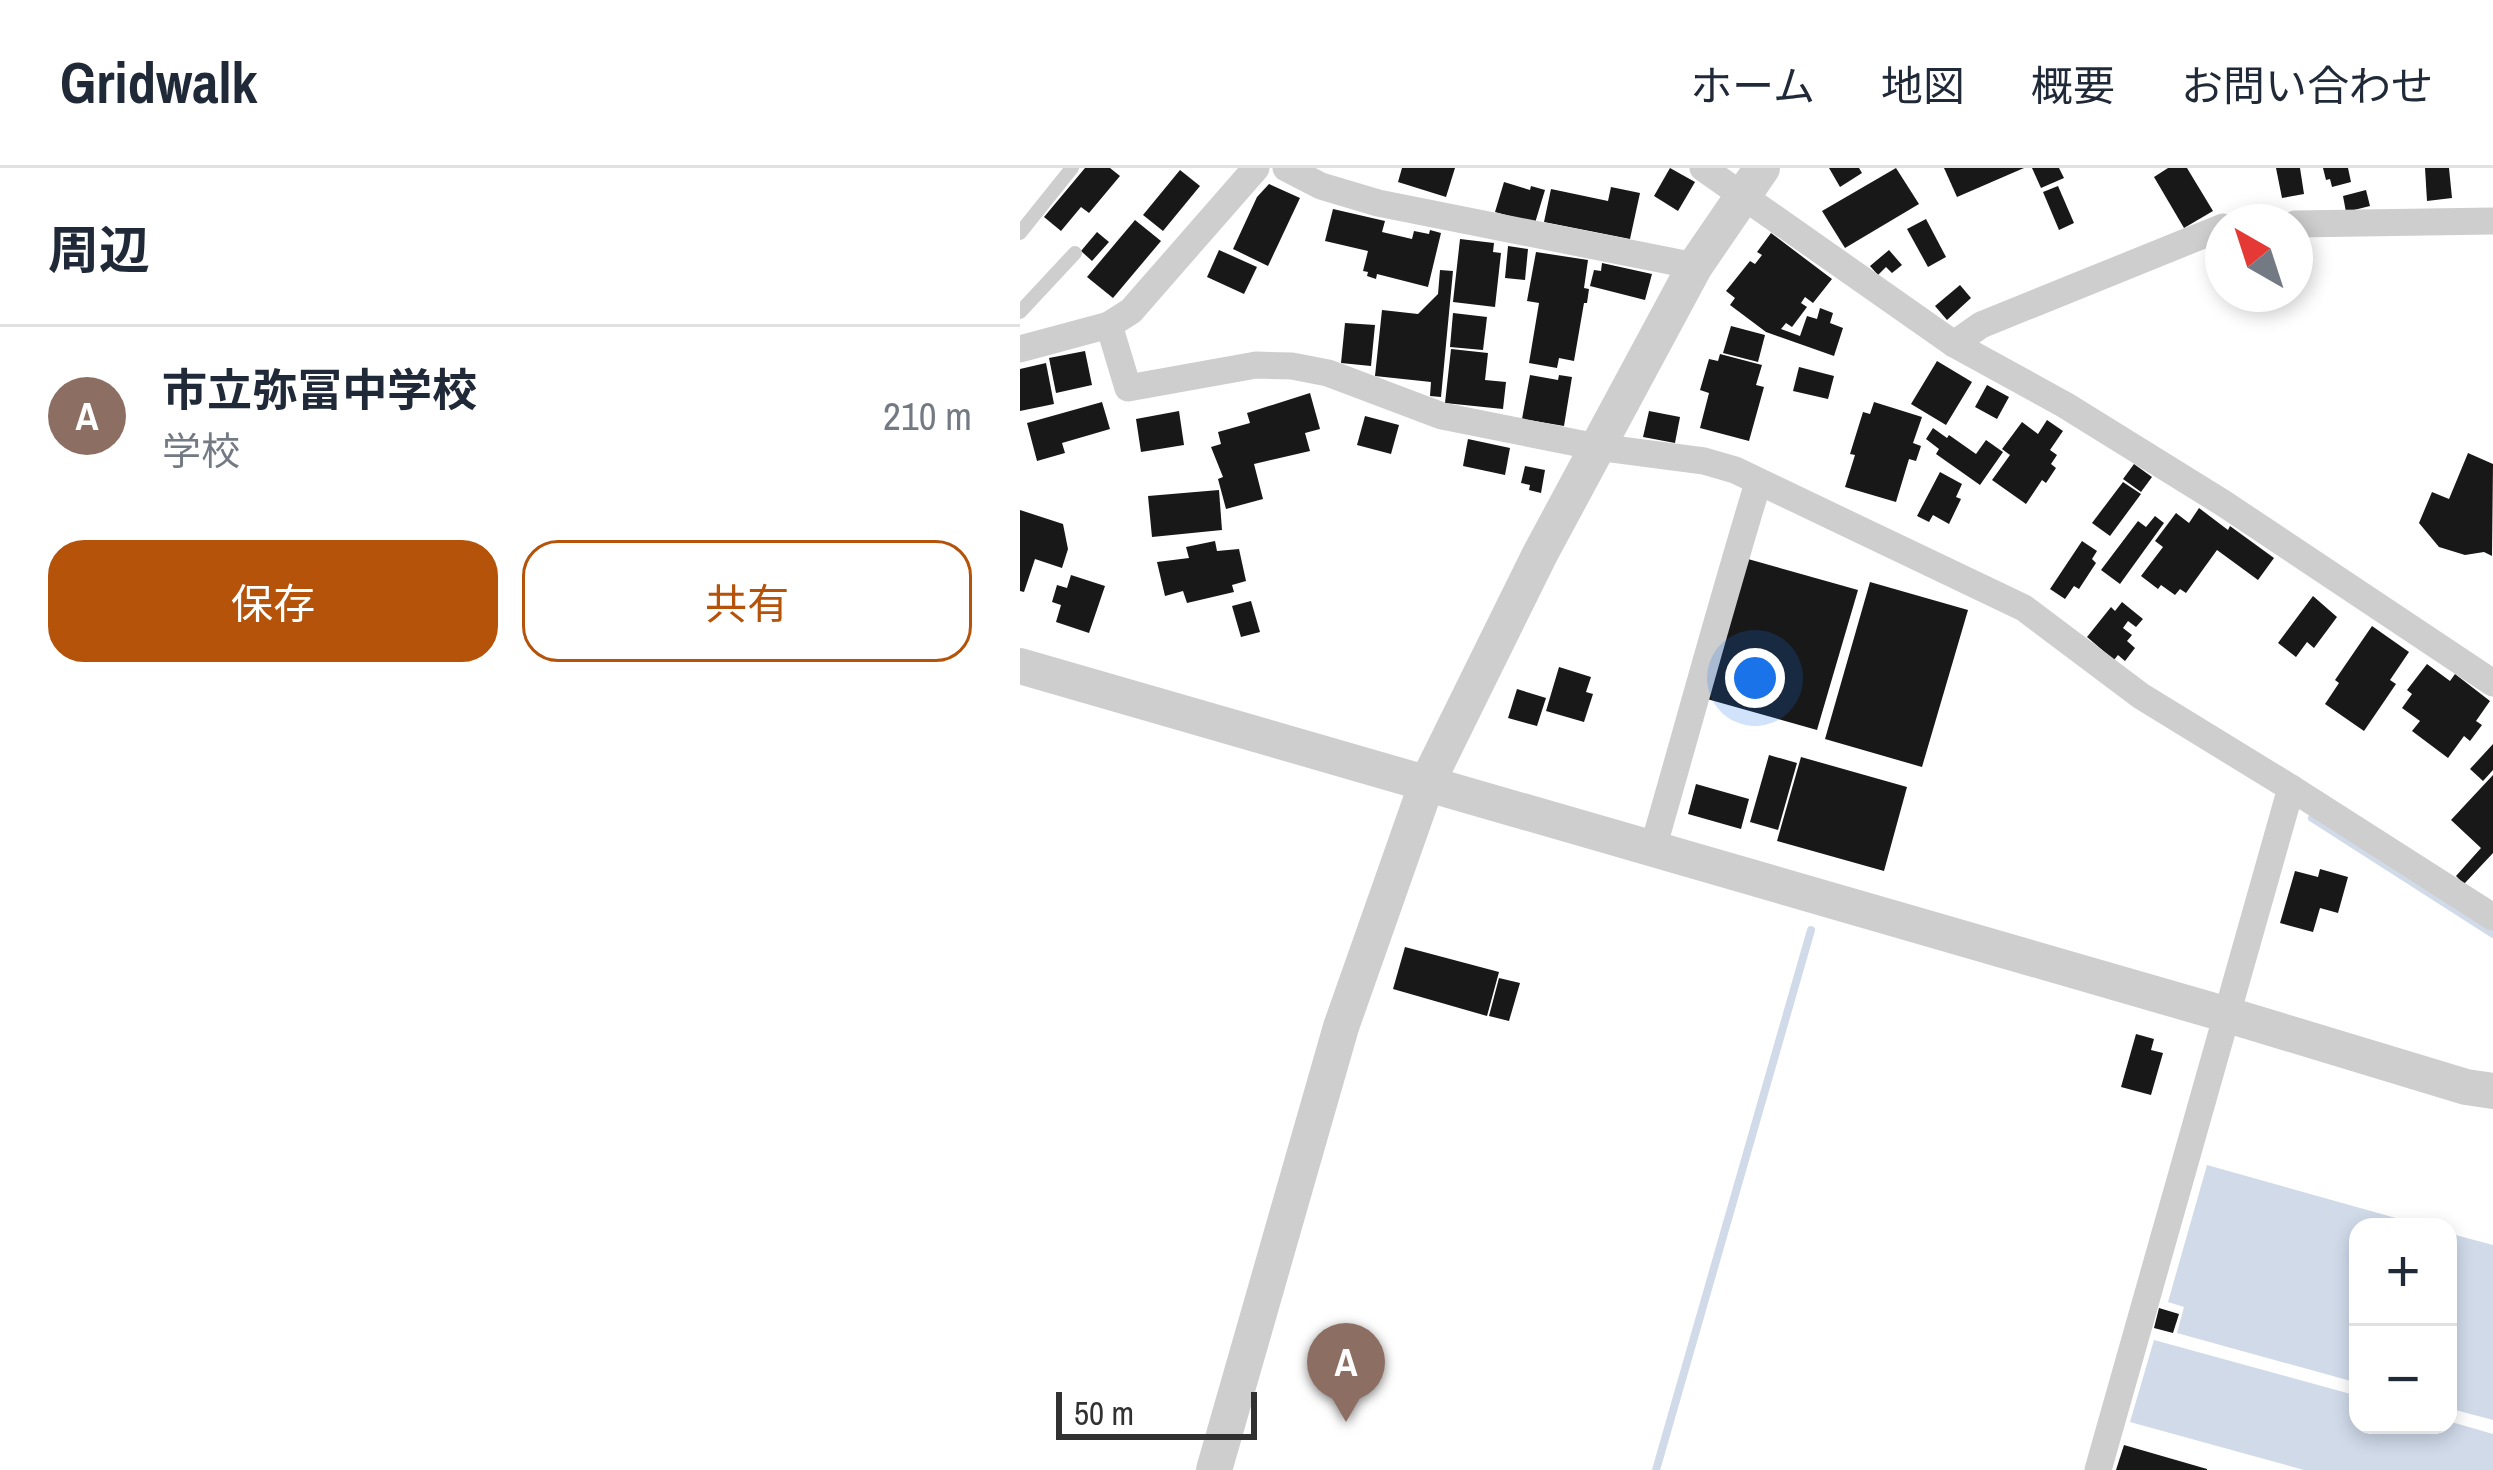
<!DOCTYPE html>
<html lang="ja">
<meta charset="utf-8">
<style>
:root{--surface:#fff;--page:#f6f6f7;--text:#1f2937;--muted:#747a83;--line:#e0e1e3;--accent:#b45309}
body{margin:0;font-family:"Archivo Narrow","Noto Sans JP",sans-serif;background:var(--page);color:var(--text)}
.controls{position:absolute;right:36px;bottom:36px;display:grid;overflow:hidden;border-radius:24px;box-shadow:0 6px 18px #0003}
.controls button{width:108px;height:108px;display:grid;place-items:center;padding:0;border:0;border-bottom:3px solid var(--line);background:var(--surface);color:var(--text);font:60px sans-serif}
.compass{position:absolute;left:1185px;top:36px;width:108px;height:108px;border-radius:50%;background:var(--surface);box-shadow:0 6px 18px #0003;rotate:321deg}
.scale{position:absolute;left:36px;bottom:30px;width:201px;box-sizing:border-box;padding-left:12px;border:6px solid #313131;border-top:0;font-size:33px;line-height:42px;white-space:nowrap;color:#313131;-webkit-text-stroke:9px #fff;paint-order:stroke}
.you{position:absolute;left:735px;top:510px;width:42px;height:42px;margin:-30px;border:9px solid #fff;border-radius:50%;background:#1a73e8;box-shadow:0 0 0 18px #1a73e833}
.badge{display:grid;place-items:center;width:78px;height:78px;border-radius:50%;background:var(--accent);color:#fff;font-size:39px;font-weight:700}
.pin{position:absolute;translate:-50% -99px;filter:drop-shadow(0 3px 6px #0008)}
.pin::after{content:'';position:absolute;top:63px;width:42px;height:36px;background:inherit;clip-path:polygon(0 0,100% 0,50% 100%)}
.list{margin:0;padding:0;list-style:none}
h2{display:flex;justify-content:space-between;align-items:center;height:156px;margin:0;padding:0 48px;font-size:51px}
h2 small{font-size:39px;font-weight:400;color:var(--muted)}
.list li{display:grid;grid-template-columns:78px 1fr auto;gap:36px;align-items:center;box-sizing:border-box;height:180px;padding:0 48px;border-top:3px solid var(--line)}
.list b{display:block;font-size:45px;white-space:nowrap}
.list p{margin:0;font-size:39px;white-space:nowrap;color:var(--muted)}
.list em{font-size:39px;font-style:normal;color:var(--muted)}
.actions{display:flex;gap:24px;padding:36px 48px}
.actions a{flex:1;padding:27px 0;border:3px solid var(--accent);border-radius:36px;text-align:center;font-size:42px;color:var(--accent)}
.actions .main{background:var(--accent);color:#fff}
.map{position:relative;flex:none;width:1473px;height:1302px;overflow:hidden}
header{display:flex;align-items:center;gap:72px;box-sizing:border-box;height:168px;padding:0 60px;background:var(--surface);border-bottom:3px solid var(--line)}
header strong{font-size:57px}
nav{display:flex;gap:66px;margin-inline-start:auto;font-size:42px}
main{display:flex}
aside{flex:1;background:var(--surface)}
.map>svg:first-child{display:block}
</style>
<header>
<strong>Gridwalk</strong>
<nav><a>ホーム</a><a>地図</a><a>概要</a><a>お問い合わせ</a></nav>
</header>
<main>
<aside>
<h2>周辺<small></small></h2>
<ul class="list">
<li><span class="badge" style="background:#8d6e63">A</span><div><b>市立弥冨中学校</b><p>学校</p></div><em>210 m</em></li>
</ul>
<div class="actions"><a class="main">保存</a><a>共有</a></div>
</aside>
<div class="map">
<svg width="1473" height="1302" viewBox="0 0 1473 1302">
<rect width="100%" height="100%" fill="#fff"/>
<g fill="#d0dae9">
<path d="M1187,997L1408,1059H1338V1215L1157,1165L1164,1139L1148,1134Z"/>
<path d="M1428,1065L1473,1077V1252L1428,1240Z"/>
<path d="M1134,1172L1338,1228V1257H1428V1253L1473,1266V1302H1284L1110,1254Z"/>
</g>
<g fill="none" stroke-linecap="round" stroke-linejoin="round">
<g stroke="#d0dae9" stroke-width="8">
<path d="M1292,650L1473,766"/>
<path d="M636,1302L791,762"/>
</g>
</g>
<g fill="#181818">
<path d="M65,0H90L100,8L69,45L61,39L41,63L24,49Z"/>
<path d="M382,0H435L426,29L378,14Z"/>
<path d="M650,0L675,14L658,43L634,28Z"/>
<path d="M809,0H839L842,5L820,19Z"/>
<path d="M876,0L899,36L825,80L802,43Z"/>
<path d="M924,0H1004L937,29Z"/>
<path d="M1012,0H1039L1044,10L1021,20Z"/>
<path d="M1148,0H1167L1193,43L1164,60L1134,9Z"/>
<path d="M1256,0H1280L1284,26L1262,30Z"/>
<path d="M1303,0H1328L1331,14L1312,19L1310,11L1306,12Z"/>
<path d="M1405,0H1429L1432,30L1407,33Z"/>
<path d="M160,2L180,18L143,63L123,47Z"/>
<path d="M484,14L510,22L511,18L525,22L515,55L475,44Z"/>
<path d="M249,16L280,30L248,98L213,81L237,29Z"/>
<path d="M1038,18L1054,55L1039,62L1023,24Z"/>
<path d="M591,19L620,25L610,71L524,54L531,21L588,33Z"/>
<path d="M1346,22L1350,38L1326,44L1323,28Z"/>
<path d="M313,41L365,53L362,64L392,71L394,63L409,66L410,62L421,65L408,119L357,106L356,111L347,108L348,104L343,103L348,83L305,73Z"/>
<path d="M906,51L926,89L908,99L887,61Z"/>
<path d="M115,52L141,73L93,130L67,109Z"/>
<path d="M77,64L89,74L72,93L61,83Z"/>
<path d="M751,65L812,111L793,135L785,129L781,135L787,139L772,159L766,155L761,161L780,168L787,148L797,151L800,140L813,145L810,155L823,160L814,188L746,164L710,137L715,130L706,123L730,93L735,96L742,87L737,84Z"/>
<path d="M440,71L474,75L473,84L481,85L475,139L433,134Z"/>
<path d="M488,78L508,81L505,112L485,110Z"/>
<path d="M199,82L237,99L224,126L187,109Z"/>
<path d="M869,82L882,97L872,105L866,99L858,107L850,98Z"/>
<path d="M516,84L568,92L564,120L569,121L567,135H564L554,193L539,190L537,200L509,195L519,135L507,133Z"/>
<path d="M582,95L632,106L625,132L570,118L574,102L581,103Z"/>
<path d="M420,102L433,103L421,229L410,228L411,214L355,208L362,142L398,146L418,126Z"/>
<path d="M940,117L951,130L927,152L915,138Z"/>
<path d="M433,145L467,149L463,182L430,179Z"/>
<path d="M325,155L355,157L351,198L321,195Z"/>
<path d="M711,158L745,167L738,194L703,185Z"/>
<path d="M431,181L468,185L465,212L486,214L483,241L425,235Z"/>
<path d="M65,183L72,217L36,225L29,190Z"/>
<path d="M700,186L742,197L736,217L744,219L729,273L680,260L689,225L680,222L689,191L698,193Z"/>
<path d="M917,193L952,214L926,257L891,236Z"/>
<path d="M26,195L34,236L0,243V201Z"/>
<path d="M779,199L814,208L808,231L773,223Z"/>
<path d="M510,207L538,212L539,207L552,209L544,258L502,251Z"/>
<path d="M967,217L989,229L977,251L955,239Z"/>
<path d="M290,225L300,261L285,265L290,283L234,296L243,331L206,341L198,311L203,309L191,279L201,276L198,264L230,255L227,245Z"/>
<path d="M82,234L90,261L42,275L45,285L17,293L7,255Z"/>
<path d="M854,234L902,249L893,275L901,278L896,293L889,291L876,334L825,319L835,287L830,286L843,244L850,246Z"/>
<path d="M159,243L164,277L121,284L116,251Z"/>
<path d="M629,243L660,249L655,275L623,269Z"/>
<path d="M345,248L379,257L371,286L337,277Z"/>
<path d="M1027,252L1043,263L1030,282L1037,287L1031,296L1036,300L1026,315L1022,312L1006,336L972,312L990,287L982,281L1002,254L1018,266Z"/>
<path d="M913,260L927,270L929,267L956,286L966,272L983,284L960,317L916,286L919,281L906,271Z"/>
<path d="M448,271L490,280L485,307L443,298Z"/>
<path d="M1448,285L1473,296L1472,388L1464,384L1445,387L1419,379L1399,355L1412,324L1429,331Z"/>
<path d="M1114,296L1132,309L1121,324L1103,311Z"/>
<path d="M505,298L525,302L521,325L509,322L510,317L501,315Z"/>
<path d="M920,304L942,316L936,329L941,331L929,356L913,347L909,354L897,348Z"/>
<path d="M1103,314L1121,326L1090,368L1072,355Z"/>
<path d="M199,322L202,362L132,369L128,328Z"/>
<path d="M1179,340L1208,362L1210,358L1254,390L1238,412L1197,382L1166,425L1160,421L1155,427L1141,417L1138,421L1121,408L1143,379L1135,373L1156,345L1169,355Z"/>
<path d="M0,342L43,356L48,381L42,400L15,391L4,424L0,423Z"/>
<path d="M1135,348L1144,355L1100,416L1081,402L1118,353L1126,359Z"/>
<path d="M195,373L197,383L219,381L226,413L212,417L214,424L167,435L163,423L145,428L137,394L169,390L166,379Z"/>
<path d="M1062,373L1077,383L1072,391L1076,395L1059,421L1054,418L1045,431L1030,421Z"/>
<path d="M728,391L838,422L797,562L687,531Z"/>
<path d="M51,407L85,418L69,465L36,454L41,437L32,434L37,417L47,420Z"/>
<path d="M850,414L948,442L902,599L805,571Z"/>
<path d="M1293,428L1317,449L1294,480L1287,474L1276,489L1258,475Z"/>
<path d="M231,433L240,464L221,469L212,438Z"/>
<path d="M1102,434L1123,451L1116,459L1108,453L1103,460L1112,467L1107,473L1115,480L1105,493L1098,487L1094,492L1067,469L1091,439L1095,443Z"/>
<path d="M1352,458L1389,484L1370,512L1376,516L1344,563L1305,536L1319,515L1315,512Z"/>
<path d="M1407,496L1430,513L1435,506L1470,533L1456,553L1462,557L1450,573L1444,568L1428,590L1392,563L1400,553L1382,540L1392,526L1387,522Z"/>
<path d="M539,499L571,509L566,524L573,526L564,554L526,543Z"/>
<path d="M497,521L526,530L517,558L488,550Z"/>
<path d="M1473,576V602L1463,613L1450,601Z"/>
<path d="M749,587L777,595L758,662L730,654Z"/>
<path d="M781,589L887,619L864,703L757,673Z"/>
<path d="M1473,607V685L1444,716L1436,708L1461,680L1431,652Z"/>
<path d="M676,616L729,631L721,661L668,646Z"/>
<path d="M1300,701L1328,709L1318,745L1300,740L1293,764L1260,755L1275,703L1298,709Z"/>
<path d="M385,779L479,804L467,848L373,821Z"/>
<path d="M479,810L500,815L489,853L469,848Z"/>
<path d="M1116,866L1134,871L1131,882L1143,885L1131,927L1101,919Z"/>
<path d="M1139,1140L1159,1146L1153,1165L1134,1160Z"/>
<path d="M1104,1277L1187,1301V1302H1096Z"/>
</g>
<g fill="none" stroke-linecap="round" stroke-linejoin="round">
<g stroke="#cecece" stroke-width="14">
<path d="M0,65L52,0"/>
<path d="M0,144L55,85"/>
</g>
<g stroke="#cecece" stroke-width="27">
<path d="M266,0L301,18L358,35L675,98"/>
<path d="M683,0L934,176L1045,237L1203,335L1473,515"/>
<path d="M1275,56L1473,53"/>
<path d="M89,157L108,220L236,197L272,198L308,205L422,248L577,279L684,293L715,302L1004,440L1121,528L1271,620L1473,749"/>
<path d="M934,176L961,157L1203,59"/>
<path d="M0,181L89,157L111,143L236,0"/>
<path d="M633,680C668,559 701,436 738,315"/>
<path d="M1078,1302L1271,620"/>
</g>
<g stroke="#cecece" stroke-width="36">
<path d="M0,498L1208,847L1446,919L1473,923"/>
<path d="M194,1302L321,859L407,615L520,386L675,98L742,0"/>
</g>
</g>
</svg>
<div class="controls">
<button>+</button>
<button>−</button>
</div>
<svg class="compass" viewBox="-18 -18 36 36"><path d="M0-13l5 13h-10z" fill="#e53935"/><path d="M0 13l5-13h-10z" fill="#747a83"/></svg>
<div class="scale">50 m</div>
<div class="you"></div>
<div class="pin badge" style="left:326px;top:1254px;background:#8d6e63">A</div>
</div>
</main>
